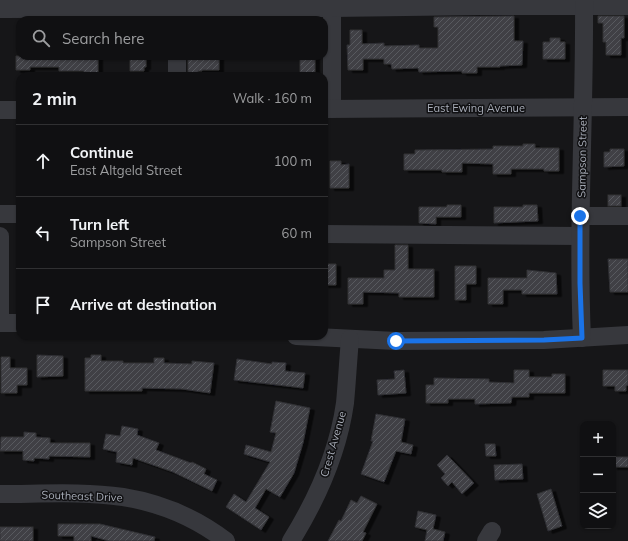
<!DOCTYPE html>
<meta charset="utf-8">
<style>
:root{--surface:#101012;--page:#19191b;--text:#f1f3f6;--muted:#9c9d9f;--line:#303032}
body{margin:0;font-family:Mulish,sans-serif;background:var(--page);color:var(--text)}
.controls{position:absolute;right:12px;bottom:12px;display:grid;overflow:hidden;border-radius:8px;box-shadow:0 1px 3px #0004}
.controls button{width:36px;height:36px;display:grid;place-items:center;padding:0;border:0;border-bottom:1px solid var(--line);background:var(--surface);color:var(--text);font:20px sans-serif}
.stop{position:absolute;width:12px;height:12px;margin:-9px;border:3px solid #1a73e8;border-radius:50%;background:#fff}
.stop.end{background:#1a73e8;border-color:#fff;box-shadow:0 1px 4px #0008}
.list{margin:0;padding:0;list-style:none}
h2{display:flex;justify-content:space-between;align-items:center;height:52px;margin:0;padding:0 16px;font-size:17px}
h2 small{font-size:13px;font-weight:400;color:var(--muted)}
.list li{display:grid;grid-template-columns:26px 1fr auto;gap:12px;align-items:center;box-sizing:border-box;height:72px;padding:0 16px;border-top:1px solid var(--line)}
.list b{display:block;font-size:15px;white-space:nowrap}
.list p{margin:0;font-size:13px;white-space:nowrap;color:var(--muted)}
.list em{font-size:13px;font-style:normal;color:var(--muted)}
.icon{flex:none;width:22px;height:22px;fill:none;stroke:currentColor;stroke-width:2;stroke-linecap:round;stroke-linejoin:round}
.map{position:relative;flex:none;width:628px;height:541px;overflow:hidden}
.search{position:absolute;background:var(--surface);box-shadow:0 1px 3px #0004;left:16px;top:16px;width:312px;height:44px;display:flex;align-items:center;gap:10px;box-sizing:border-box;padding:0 14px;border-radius:12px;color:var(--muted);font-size:15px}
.panel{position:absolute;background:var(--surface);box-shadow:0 1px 3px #0004;left:16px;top:72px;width:312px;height:268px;border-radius:12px}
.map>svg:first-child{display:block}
</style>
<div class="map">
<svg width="628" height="541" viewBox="0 0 628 541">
<defs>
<pattern id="building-hatch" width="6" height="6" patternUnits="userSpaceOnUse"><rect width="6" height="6" fill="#404145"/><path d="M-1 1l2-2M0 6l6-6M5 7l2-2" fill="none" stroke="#595a5e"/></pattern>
<filter id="shadow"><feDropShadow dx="4.5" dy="2.5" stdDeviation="0" flood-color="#0009"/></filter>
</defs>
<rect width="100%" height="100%" fill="#161618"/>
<g fill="url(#building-hatch)" stroke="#303034" filter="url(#shadow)">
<path d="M514,16V41H523L522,65L500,66V67H477V73H462V71L419,72L418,68L392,69L391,64H384V59H363V70H348L347,45H350V30H362V44L384,43V46L419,45V48H438V27H434V17Z"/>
<path d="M598,16H624V38H621V55H606V42H603V23H598Z"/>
<path d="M550,38H560V42H565V59H543V42H550Z"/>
<path d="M16,56H98V75H84V71H59V67H30V70H16Z"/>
<path d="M130,56H146V67H144V71H130Z"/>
<path d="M188,56H219V70H202V71H198V76H188Z"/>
<path d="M300,56H315V75L300,74Z"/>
<path d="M523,144H535V148H559V171H544V169H511V174H493V164L462,163V172H442V170H404V154H415V150L493,149V146H523Z"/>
<path d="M610,149H624V166L604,167V152H610Z"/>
<path d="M330,161H341V165L349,164V188H330Z"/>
<rect x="608" y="195" width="13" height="11"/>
<path d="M447,205H461V217H436V224L419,223V207H447Z"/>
<path d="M523,205H537L538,221L494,223V207H523Z"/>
<path d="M395,245H408V269H434V297H399V293L363,292V304H348V278H384V270H395Z"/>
<path d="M608,259H628V292H610Z"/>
<path d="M325,264H336V285H324Z"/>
<path d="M455,266H476V284H466V300H455Z"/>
<path d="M527,270L556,273L557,294H522V290H503V304H488V278H527Z"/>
<path d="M37,355L63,356V376L37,377Z"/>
<path d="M91,355H101V361H123V363H154V358H164V363L192,364V361L214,363L210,393L182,389L142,388V391H85V358H91Z"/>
<path d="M1,357H10V368H27V385H17V393H1Z"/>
<path d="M237,359L272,364V362L286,363L285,371L305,373L303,388L234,380Z"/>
<path d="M404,370L406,393L378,395L377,380L395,379L394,371Z"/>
<path d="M514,370H529V377H552V374H565V393H529V397H512L511,403L475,404V399H448V403H426V385H434V378L489,379V382L514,383Z"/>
<path d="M603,370H628V385L626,386V391H615V386H603Z"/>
<path d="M276,401L310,408L303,443L294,473L280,497L266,489L255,508L269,517L261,530L226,507L234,494L246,502L270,462L244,454L246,445L271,452L276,433L270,432Z"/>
<path d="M376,414L405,419L401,442L413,445L411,454L396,451L384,482L361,474L373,441H371Z"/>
<path d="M122,426L138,429L137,435L159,443L156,450L191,463L192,462L206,469L204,474L217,480L212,491L173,472L133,458L132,465L116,462L117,452L103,449L106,434L120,436Z"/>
<path d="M24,432L36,433V437L50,438V443H90V457L49,456V459L34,458V461L23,460V451H0L1,437H24Z"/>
<path d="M485,444H495L496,456H486Z"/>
<path d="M447,455L474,483L462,494L452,482L448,486L441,478L445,474L437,465Z"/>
<rect x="613" y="457" width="15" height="10"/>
<path d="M522,464L523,479L495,480L494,465Z"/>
<path d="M551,489L562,526L548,531L537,494Z"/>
<path d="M361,496L377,504L363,532L366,533L362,541H328L339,520L341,521L351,500L357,503Z"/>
<path d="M418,511L436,515L433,529L445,532L443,541H425L427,530L415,527Z"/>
<path d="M58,524H100L155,537L154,541H109L91,536V541H74V536H58Z"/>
<rect x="0" y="527" width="33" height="14"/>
</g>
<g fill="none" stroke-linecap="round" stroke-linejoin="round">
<g stroke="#37383d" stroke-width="18">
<path d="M332,0V109"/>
<path d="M0,9L332,8L480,6H628"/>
<path d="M177,56V76"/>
<path d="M324,109L628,107"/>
<path d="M0,110H20"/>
<path d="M0,214H20"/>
<path d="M580,216H628"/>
<path d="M324,234L580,236"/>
<path d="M0,236V323H20"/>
<path d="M296,336L396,341L544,340L628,335"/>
<path d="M582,338C577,225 585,113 584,0"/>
<path d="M0,494C40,494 83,491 123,497C160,503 196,518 226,541"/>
<path d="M291,541C317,499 338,453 345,403C347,382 348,361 350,339"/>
<path d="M486,541L492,531"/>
</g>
</g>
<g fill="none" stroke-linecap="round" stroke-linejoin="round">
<path stroke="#1a73e8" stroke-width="5" d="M396,341L544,340L582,338L580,283V216"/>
</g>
<g text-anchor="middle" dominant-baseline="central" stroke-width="3" stroke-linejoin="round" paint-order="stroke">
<g font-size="11" fill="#a8adb8" stroke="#111113">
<text x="476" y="108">East Ewing Avenue</text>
<text transform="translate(582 157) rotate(-89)">Sampson Street</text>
<text transform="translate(333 444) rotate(-74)">Crest Avenue</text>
<text transform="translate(82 496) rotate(2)">Southeast Drive</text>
</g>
</g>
</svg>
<div class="controls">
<button>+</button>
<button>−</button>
<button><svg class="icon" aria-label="layers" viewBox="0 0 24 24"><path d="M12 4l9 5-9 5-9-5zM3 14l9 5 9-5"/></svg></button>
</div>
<div class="stop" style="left:396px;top:341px"></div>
<div class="stop end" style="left:580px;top:216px"></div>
<div class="search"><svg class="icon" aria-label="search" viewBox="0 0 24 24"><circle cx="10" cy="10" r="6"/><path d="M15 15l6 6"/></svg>Search here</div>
<section class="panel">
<h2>2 min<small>Walk · 160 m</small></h2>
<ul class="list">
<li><svg class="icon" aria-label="ahead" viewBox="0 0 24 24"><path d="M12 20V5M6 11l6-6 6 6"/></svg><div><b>Continue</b><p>East Altgeld Street</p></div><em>100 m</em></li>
<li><svg class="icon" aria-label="left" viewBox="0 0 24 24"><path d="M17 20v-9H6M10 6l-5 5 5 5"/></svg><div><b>Turn left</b><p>Sampson Street</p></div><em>60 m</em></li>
<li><svg class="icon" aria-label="arrive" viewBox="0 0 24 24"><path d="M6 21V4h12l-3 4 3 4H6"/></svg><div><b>Arrive at destination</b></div></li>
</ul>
</section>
</div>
